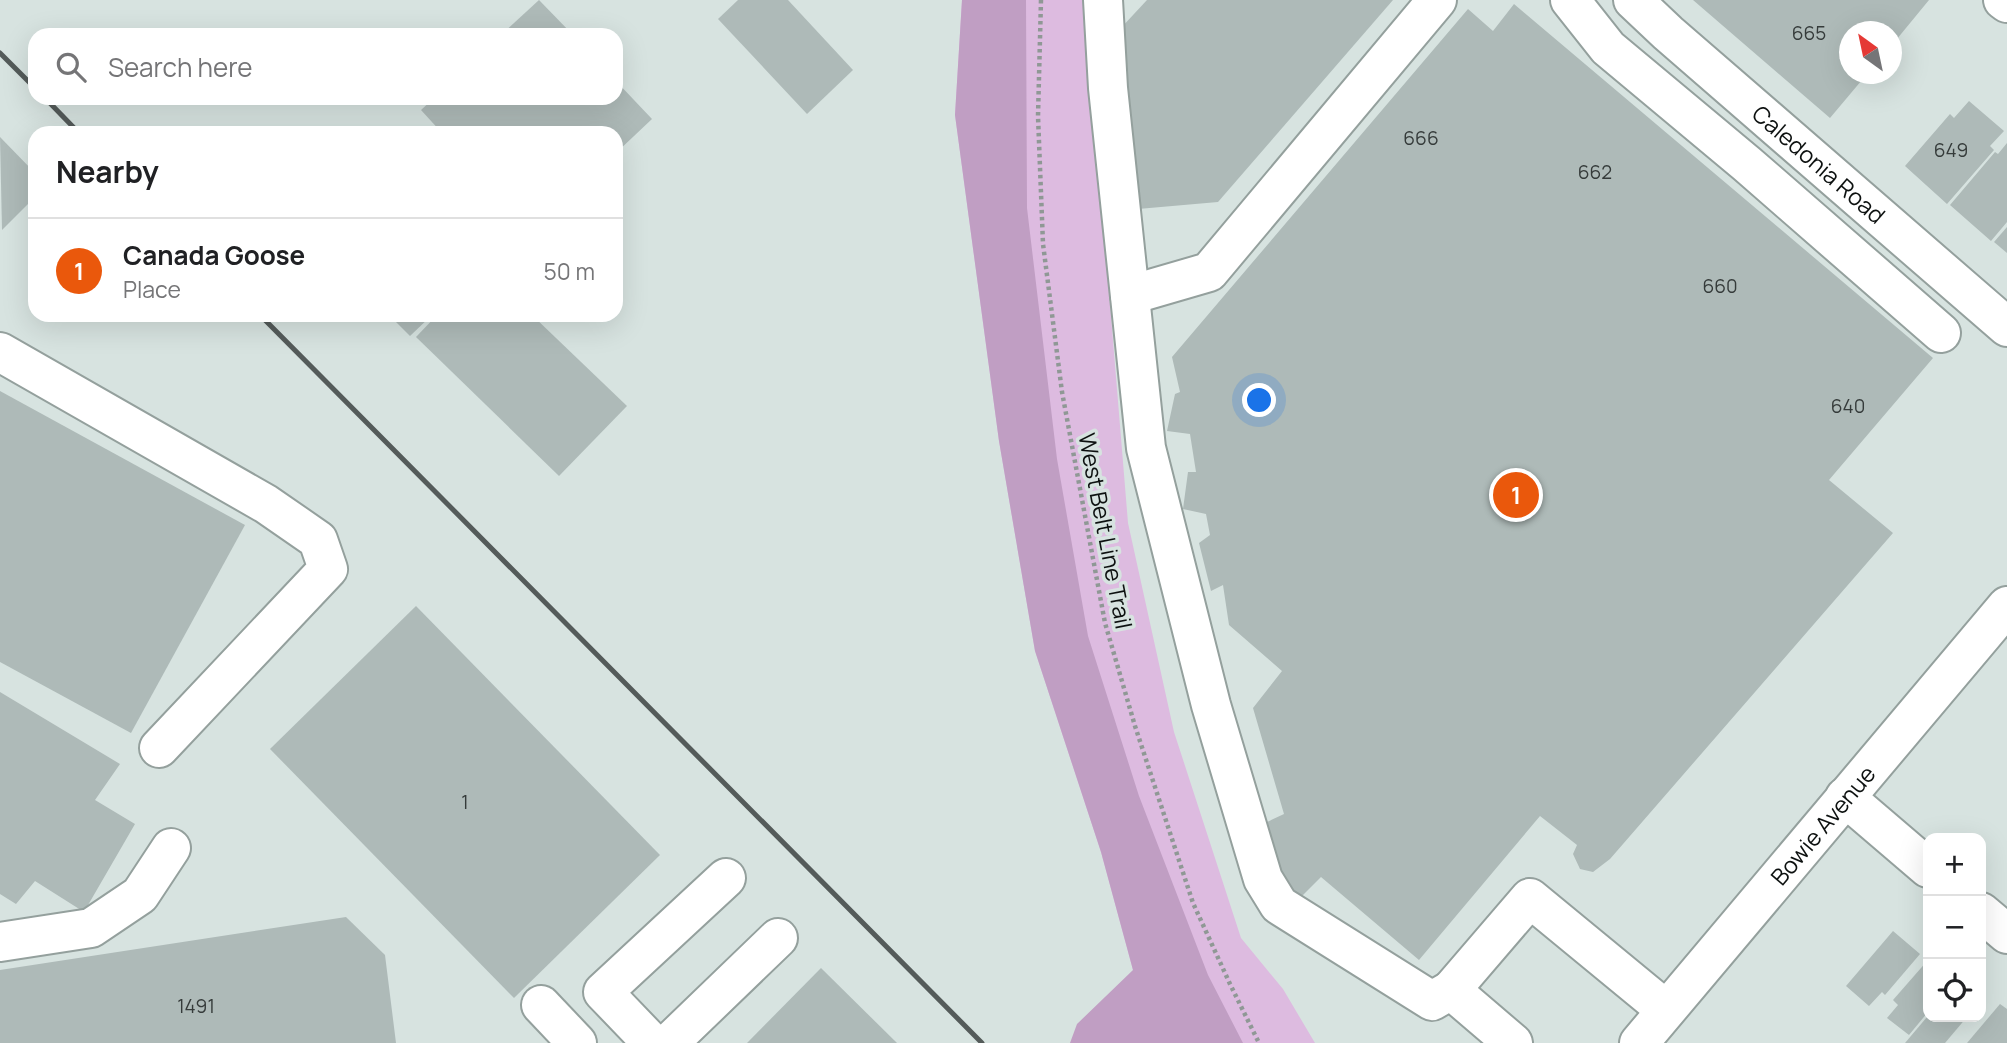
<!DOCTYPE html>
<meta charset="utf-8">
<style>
:root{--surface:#fff;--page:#f2f2f2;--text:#202124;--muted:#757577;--line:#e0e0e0;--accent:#ea580c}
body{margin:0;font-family:Manrope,sans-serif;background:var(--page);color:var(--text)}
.controls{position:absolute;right:21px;bottom:21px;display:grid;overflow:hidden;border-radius:14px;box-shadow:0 7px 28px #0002}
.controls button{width:63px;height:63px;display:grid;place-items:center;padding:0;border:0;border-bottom:2px solid var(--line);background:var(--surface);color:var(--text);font:35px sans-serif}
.compass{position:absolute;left:1839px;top:21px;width:63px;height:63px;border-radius:50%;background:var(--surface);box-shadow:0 7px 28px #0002;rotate:327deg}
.you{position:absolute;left:1260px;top:401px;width:24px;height:24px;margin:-18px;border:5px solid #fff;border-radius:50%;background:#1a73e8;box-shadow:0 0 0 10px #1a73e833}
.badge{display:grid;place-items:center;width:46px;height:46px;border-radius:50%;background:var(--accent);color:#fff;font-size:23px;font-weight:700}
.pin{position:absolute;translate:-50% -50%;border:4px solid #fff;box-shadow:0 2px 7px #0006}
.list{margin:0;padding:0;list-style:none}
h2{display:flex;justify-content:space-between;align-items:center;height:91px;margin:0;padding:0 28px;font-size:30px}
h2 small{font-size:23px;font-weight:400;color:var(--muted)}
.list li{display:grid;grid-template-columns:46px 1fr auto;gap:21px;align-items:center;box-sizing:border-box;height:105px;padding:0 28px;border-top:2px solid var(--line)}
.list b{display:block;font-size:26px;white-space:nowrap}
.list p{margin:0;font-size:23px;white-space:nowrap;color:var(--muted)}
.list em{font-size:23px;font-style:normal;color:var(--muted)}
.icon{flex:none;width:38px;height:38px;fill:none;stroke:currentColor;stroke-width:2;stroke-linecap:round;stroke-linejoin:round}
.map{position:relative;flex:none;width:2007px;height:1043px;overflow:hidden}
.search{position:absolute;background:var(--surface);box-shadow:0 7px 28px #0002;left:28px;top:28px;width:595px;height:77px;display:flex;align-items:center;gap:18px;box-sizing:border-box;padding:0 24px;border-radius:21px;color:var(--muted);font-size:26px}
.panel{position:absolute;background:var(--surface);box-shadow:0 7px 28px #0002;left:28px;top:126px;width:595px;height:196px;border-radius:21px}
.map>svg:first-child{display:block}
</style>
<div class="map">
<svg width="2007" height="1043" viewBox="0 0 2007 1043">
<rect width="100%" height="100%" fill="#d7e3e0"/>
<path fill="#ddbbe0" d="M962,0H1085L1128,523L1174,732L1241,938L1283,989L1315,1043H1198L1133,970L1101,852L1035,651L999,441L955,115Z"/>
<path fill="#c09ec3" d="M962,0H1026L1027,208L1057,459L1088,636L1139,796L1208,975L1243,1043H1070L1077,1024L1133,970L1101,852L1035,651L999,441L955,115Z"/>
<g fill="#aebab8">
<path d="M539,0L573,35H501Z"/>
<path d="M738,0H788L853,70L807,114L718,19Z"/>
<path d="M1147,0H1393L1218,202L1138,209L1120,29Z"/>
<path d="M1693,0H1929L1892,45V32H1850V74H1867L1830,118Z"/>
<path d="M1514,4L1933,358L1829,480L1893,533L1610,859L1593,872L1580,869L1573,854L1577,845L1540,816L1419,960L1321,877L1299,899L1282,881L1267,822L1284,814L1253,708L1282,671L1229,625L1223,585L1211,591L1199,543L1210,535L1206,514L1183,509L1188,472H1196L1190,434L1167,431L1175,394L1180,392L1172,357L1468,9L1493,31Z"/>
<path d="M616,81L652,119L616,153V133H442L421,110L434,98H616Z"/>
<path d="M1969,101L2004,131L1990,146L1994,150L1947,204L1905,166L1950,114L1954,118Z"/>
<path d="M0,137L35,173V197L2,230Z"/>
<path d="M2007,143V222L1991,241L1950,205L1995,152L1998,154Z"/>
<path d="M2007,227V253L1994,242Z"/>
<path d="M389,315H432L410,336Z"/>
<path d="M437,315H532L627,406L559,476L416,337Z"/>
<path d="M0,391L245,525L131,733L0,662Z"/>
<path d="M416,606L660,855L514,998L270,749Z"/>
<path d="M0,692L120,764L95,800L135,824L84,912L35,881L16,904L0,894Z"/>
<path d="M346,917L385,955L396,1043H0V970Z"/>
<path d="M1893,931L1920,954L1885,995L1882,992L1869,1006L1846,986Z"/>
<path d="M1928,960V1012L1909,1035L1887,1018L1898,1005L1893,1000Z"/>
<path d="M821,968L897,1043H747Z"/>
<path d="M2000,1004L2007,1009V1043H1967Z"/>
<path d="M1927,1017H1967L1945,1043H1905Z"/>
</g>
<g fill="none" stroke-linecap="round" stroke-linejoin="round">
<defs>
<g id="minor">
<path d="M1103,0L1108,88L1146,448L1211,705L1263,879L1279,905L1432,1001L1451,990L1513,1043"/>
<path d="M1570,0L1608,48L1747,164L1941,333"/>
<path id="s1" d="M1633,0L1668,33L2007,327"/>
<path d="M2003,0L2007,3"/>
<path d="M1130,295L1209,272L1437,0"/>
<path d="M0,352L266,504L318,540L328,569L159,748"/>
<path d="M1845,797L1928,868"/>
<path d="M1981,912L2007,934"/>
<path d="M0,942L91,928L140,895L171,848"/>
<path d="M1451,990L1530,898L1666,1010"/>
<path d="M541,1005L577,1043"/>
<path d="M652,1043L603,992L726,878"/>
<path d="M669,1043L778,938"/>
<path id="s2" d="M1639,1043L2007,606"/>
</g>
</defs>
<use href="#minor" stroke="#94a09d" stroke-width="42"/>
<path stroke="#8f9895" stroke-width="4.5" stroke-dasharray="3.5 3.5" stroke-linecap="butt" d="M1041,0L1038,116L1043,244L1062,392L1105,623L1135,726L1193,903L1230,984L1259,1043"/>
<use href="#minor" stroke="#fff" stroke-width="38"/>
<g stroke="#545b5a" stroke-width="5">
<path d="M0,53L35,88"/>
<path d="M45,98L79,133"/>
<path d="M260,315L982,1043"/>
</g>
</g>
<g text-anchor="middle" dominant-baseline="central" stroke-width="7" stroke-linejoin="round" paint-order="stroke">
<g font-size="19" fill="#353b3a">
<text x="1809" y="33">665</text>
<text x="1421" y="138">666</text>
<text x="1951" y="150">649</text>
<text x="1595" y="172">662</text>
<text x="1720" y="286">660</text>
<text x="1848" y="406">640</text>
<text x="465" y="802">1</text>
<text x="196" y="1006">1491</text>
</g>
<g font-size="23" fill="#0d1110" stroke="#d7e3e0">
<text stroke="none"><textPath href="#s1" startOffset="248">Caledonia Road</textPath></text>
<text transform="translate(1106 531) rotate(79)">West Belt Line Trail</text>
<text stroke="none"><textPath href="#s2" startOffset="285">Bowie Avenue</textPath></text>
</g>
</g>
</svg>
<div class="controls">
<button>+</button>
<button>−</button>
<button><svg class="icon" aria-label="locate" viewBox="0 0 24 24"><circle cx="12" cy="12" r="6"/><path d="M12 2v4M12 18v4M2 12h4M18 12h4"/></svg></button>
</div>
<svg class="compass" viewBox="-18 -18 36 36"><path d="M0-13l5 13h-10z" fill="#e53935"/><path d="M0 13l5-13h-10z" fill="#757577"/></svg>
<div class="you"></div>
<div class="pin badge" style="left:1516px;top:495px">1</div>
<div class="search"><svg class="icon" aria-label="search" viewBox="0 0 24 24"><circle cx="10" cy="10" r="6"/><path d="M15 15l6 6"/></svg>Search here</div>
<section class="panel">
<h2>Nearby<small></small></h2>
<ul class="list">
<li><span class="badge">1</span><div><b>Canada Goose</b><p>Place</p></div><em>50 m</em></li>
</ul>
</section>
</div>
